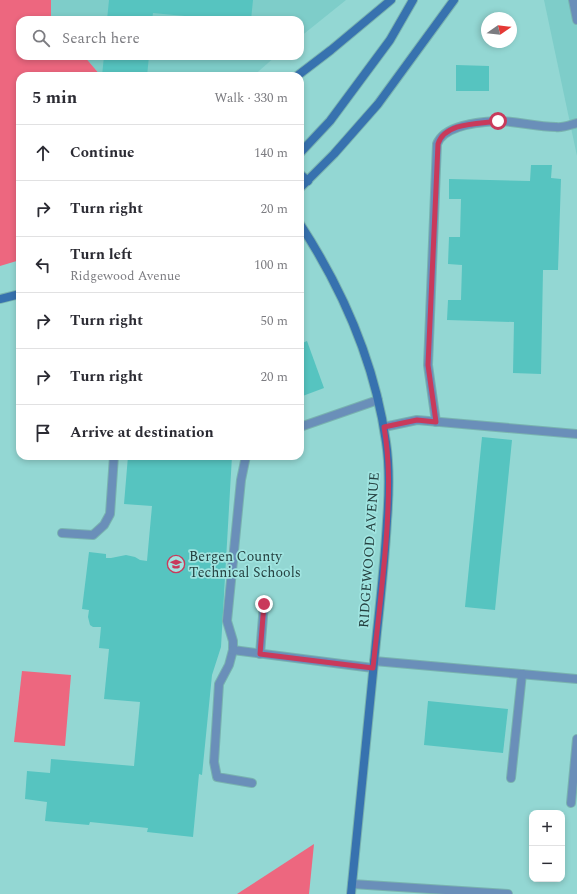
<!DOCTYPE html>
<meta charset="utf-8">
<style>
:root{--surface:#fff;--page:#f2f2f3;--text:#2b2b33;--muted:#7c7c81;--line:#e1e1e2}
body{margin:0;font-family:Spectral,serif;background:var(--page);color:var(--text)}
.controls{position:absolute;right:12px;bottom:12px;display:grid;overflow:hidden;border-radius:8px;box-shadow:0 2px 6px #0003}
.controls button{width:36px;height:36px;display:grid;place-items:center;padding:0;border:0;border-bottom:1px solid var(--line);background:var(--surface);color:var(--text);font:20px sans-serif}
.compass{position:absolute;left:481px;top:12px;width:36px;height:36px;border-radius:50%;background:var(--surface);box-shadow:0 2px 6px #0003;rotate:76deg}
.stop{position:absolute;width:12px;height:12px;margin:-9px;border:3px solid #c93a5b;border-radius:50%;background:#fff}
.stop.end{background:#c93a5b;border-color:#fff;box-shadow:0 1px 4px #0008}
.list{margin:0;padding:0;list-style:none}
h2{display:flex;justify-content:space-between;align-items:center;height:52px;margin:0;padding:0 16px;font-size:17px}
h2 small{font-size:13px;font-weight:400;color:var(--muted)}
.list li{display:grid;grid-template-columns:26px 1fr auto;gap:12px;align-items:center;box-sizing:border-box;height:56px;padding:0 16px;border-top:1px solid var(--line)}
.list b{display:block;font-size:15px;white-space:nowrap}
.list p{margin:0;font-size:13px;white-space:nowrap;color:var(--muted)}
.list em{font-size:13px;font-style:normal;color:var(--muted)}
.icon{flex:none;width:22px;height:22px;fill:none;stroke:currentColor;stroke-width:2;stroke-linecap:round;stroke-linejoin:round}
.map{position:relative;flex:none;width:577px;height:894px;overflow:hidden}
.search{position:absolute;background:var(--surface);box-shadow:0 2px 6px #0003;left:16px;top:16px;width:288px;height:44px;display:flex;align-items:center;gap:10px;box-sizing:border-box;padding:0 14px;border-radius:12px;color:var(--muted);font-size:15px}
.panel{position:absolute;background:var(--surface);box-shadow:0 2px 6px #0003;left:16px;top:72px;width:288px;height:388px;border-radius:12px}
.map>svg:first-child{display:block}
</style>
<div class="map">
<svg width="577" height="894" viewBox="0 0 577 894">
<rect width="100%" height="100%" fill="#93d7d3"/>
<g fill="#7ecdc9">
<path d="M51,0H346L300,37V20H54L51,16Z"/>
<path d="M544,0H577V156Z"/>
<path d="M84,56H276L253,76H101Z"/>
</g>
<g fill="#ed677f">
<path d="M0,0H51V16L54,20H20V56H84L101,76H20V260L0,266Z"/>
<path d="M22,671L71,675L65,746L14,742Z"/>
<path d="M314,844L309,894H237Z"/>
</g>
<g fill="#56c4c0">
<path d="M109,0H253L251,20H227L153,13L152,20H107Z"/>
<path d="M104,56H149L147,76H102Z"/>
<path d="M456,65L489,66V91H456Z"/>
<path d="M531,165H552L551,178L561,179L558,270H543L541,374L513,373L514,322L447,320L448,300H461L462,265L448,264L449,237H460L461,199H449V179L530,181Z"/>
<path d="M307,341L324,388L300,397V344Z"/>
<path d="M482,437L512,440L495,610L465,607Z"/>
<path d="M128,456H232L221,647L212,675L202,775L199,774L193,837L147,832L148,828L90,822L89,825L45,821L47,802L25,799L27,771L50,773L51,759L134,766L140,702L104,699L109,649L99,648L101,627H93L90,625L88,617L89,610L82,609L89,552L106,554V558H111L126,555L135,557L140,560L147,561L152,506L124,504Z"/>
<path d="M428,701L508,709L503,753L424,745Z"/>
</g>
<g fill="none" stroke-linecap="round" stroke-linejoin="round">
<defs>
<g id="lane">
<path d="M573,0L577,20"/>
<path d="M436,422L428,365L437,144C444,125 479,122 497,121C517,121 536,127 556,127C563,128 570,125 577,123"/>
<path d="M300,427L378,400"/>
<path d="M384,427L417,420L577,434"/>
<path d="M246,456L241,480L227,621L233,641V650L229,665L219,684L214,762L217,777L252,783"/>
<path d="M62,533L93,535L104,525L110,514L114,456"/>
<path d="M233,650L373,668"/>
<path d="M260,654L264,604"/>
<path d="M374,661L577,679"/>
<path d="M511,778L522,674"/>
<path d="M571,803L577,739"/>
<path d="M352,884L508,894"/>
</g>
<g id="secondary">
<path d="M297,76L331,50L391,0"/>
<path d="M300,153L330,121L390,40L413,0"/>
<path d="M300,174L308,181"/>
<path d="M300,188L334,154L378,104L454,0"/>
<path d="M300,224C343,290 375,364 386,442C390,468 389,495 387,521C385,558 381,595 377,632C368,719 360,807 351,894"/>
<path d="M0,299L20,294"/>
</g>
</defs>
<use href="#lane" stroke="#79b3b0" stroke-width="10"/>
<use href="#secondary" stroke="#79b3b0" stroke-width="10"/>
<use href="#lane" stroke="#6a8fb9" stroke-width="8"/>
<use href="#secondary" stroke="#3772af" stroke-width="8"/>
</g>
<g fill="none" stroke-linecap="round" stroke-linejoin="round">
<path stroke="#c93a5b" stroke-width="5" d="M264,604L260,654L373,668C378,621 384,574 387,528C389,493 390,461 384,427L417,420L436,422L428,365L438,144C445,122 479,124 498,121"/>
</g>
<defs>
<symbol id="school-ring" viewBox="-11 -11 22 22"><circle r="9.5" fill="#a0e4e0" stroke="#c93a5b" stroke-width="1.5"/><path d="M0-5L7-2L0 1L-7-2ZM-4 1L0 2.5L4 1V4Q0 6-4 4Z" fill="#c93a5b"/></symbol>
</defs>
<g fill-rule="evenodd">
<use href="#school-ring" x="166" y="554" width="20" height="20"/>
</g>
<g text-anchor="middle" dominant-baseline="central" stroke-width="3.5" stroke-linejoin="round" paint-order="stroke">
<g font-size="14" fill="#254140" stroke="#a0e4e0">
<text transform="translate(369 550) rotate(-86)">RIDGEWOOD AVENUE</text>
</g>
<g font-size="14" fill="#254140" stroke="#a0e4e0" text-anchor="start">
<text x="189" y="556">Bergen County<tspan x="189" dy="16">Technical Schools</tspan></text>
</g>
</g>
</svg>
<div class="controls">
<button>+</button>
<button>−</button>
</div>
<svg class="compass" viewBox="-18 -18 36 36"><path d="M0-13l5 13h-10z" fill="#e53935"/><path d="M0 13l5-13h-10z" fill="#7c7c81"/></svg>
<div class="stop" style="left:498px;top:121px"></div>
<div class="stop end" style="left:264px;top:604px"></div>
<div class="search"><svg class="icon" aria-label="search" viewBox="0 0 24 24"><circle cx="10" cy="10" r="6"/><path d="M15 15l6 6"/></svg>Search here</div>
<section class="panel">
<h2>5 min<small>Walk · 330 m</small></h2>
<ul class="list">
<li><svg class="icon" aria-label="ahead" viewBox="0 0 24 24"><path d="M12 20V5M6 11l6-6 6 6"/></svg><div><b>Continue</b></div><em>140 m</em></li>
<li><svg class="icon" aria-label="right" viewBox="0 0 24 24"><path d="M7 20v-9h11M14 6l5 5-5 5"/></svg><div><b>Turn right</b></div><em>20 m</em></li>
<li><svg class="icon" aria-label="left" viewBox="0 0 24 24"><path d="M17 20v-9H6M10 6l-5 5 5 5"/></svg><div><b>Turn left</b><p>Ridgewood Avenue</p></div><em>100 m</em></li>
<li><svg class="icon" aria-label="right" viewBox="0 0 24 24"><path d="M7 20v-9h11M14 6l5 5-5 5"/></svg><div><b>Turn right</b></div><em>50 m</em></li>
<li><svg class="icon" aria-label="right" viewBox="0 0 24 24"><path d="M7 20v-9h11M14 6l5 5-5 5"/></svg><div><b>Turn right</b></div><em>20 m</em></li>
<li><svg class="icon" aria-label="arrive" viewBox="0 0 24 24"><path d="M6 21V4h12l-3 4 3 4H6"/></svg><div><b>Arrive at destination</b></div></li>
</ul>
</section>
</div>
